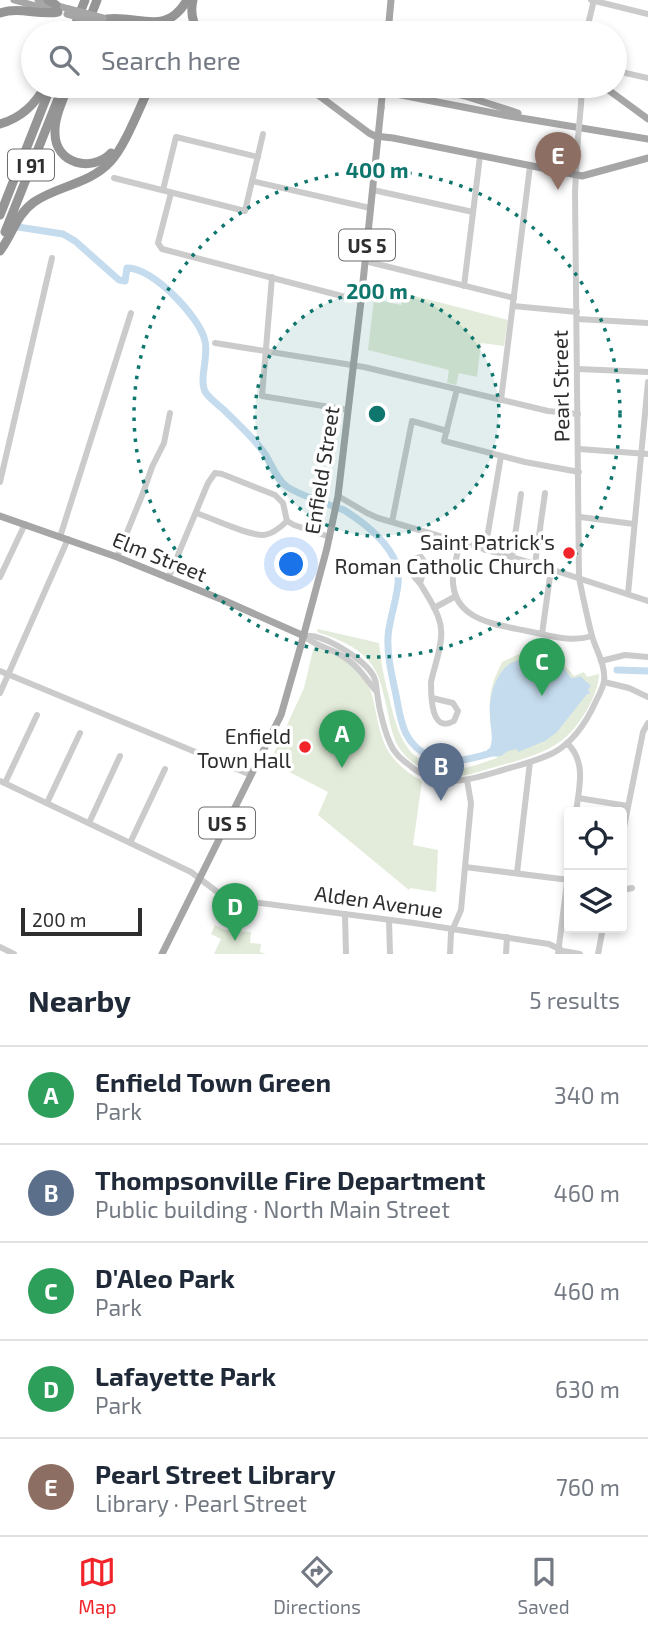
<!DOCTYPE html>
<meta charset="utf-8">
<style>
:root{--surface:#fff;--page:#f2f2f3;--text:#1f2937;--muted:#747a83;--line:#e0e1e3;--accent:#f1242a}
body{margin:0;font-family:"Exo 2",sans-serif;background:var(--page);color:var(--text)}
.controls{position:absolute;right:21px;bottom:21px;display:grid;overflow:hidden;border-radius:7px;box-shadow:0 4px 10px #0003}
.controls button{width:63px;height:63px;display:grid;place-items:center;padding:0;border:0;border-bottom:2px solid var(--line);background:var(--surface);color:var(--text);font:35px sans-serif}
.scale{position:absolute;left:21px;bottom:18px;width:121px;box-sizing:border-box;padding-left:7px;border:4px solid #2e2e2e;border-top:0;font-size:19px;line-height:24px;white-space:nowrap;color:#2e2e2e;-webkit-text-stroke:5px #fff;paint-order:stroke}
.you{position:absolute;left:292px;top:565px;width:24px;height:24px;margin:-18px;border:5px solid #fff;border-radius:50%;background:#1a73e8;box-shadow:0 0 0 10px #1a73e833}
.badge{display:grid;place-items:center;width:46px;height:46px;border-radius:50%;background:var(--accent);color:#fff;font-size:23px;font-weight:700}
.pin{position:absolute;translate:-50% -58px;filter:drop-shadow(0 2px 4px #0008)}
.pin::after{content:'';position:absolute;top:37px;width:24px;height:21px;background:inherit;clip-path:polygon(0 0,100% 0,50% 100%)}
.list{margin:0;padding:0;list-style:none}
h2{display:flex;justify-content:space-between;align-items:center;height:91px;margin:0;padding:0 28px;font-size:30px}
h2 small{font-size:23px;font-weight:400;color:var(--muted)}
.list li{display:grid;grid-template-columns:46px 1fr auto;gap:21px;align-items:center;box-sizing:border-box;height:98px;padding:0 28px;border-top:2px solid var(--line)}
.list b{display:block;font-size:26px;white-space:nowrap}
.list p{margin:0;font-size:23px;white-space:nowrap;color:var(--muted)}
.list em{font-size:23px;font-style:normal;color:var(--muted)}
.icon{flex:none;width:38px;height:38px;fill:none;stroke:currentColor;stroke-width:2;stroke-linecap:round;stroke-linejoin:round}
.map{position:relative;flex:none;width:648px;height:954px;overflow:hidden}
.search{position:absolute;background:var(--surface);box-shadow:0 4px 10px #0003;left:21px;right:21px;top:21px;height:77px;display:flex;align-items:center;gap:18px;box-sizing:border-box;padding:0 24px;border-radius:38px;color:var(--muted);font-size:26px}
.sheet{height:581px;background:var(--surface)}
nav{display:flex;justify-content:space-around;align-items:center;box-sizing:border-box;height:98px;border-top:2px solid var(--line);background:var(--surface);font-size:19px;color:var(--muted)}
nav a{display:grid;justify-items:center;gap:4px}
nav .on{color:var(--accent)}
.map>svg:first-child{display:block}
</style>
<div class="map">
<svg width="648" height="954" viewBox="0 0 648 954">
<rect width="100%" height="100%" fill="#fff"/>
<g fill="#e3ecda">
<path d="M403,293L508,320L504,346L481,343L477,377L459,373L456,385L447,383L449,370L368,350L374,299L401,305Z"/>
<path d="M318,629L379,643C381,662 384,679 389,697C397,732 406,766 449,769C466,770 481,763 497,758C491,735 486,707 493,683C495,676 499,669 502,662L519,654L560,660L574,676L584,672L587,677L599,674C599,695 578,729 561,741C541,756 515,761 492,768C483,770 475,774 466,775C437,779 407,767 395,740C391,730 389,719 387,709C383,692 380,673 368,660C355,645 335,638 317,632Z"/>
<path d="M314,646C329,652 345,657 357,669C375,686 374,711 381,734C387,756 403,771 422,781L413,845L438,850L436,892L410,888L409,890L318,815L328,792L270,762L304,688Z"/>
<path d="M215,925L225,930L251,932L250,943L261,944L260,952L266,954H214L221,939L211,934Z"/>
</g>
<path fill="#c5dcee" d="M533,659L560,662L571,678H575L580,676L591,686L588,689L590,694H587L557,732L545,741L518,752L517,749L508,751L501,756L489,757L487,750L490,748C494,737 490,726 490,715C489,697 495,673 511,663C517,660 526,659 533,659Z"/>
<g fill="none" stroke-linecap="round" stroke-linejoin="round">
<g stroke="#c5dcee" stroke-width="7">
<path d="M18,227L63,234L75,241L119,280L125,281L127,268C152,267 200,317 205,341C209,357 198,381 206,393C211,400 219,405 225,411C239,425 254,438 265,454C271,463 276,478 285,485C295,494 330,505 344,510C363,522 387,540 396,563C404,584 389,615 388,637C387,656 392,676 396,695C401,722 403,744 431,757C438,759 444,762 451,761C464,761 476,757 488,754L493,750"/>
<path d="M617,670L648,671"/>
</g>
<g stroke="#cbcbcb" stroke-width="6">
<path d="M591,0L648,14"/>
<path d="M586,33L594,0"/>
<path d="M621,72L648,78"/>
<path d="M581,104L582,86"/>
<path d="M114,178L245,211L263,134"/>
<path d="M252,181L370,208"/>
<path d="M163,190L176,137L258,157"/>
<path d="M373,190L473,212"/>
<path d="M171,193L158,243L162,249L361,301"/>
<path d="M365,261L514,298"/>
<path d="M272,277L262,396L348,410"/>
<path d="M464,286L480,156"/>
<path d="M513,306L577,312"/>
<path d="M577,319L648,323"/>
<path d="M215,343L364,367L548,411L578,414"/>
<path d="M578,369L648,372"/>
<path d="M457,389L444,441L525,462L579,472"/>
<path d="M501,400L530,166"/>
<path d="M579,449L648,454"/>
<path d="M0,482L52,258"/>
<path d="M338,496L367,513L378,518L535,564L648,601"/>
<path d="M196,513C212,518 249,536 264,535C273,534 281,527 287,521"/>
<path d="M580,517L634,524"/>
<path d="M287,521L294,525L330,537"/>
<path d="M392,522L412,421L447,431"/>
<path d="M60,537L131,313"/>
<path d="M460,543C458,553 454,564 453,575C450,620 494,624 527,631C549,635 570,643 592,636"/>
<path d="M485,550L501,456"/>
<path d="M117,557L143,493L152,467L164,443L170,413"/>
<path d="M512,557L521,494"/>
<path d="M535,564L545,493"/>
<path d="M0,577L25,524"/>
<path d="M168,579L208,483L215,473L222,474L275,495L283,503L287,521"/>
<path d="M420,583L426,564L421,557C413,558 408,563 411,571C413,577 418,580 421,585C428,597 440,614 441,629C443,645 434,667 431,682C431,697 431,734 454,721L458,711L453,703L432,698"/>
<path d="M628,594L648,382"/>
<path d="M434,608L456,596"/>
<path d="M542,634L551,569"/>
<path d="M304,636C323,633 366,660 374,677C377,683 376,687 377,693C379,709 385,735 393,749C397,755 402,760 408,764C438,791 468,780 503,770C520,765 537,761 553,753C574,742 587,721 596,701C599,695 603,688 604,681C606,666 596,650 592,636C587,617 583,597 579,578L575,192L578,138"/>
<path d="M304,636C314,645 328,648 339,654C356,663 364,676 375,690"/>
<path d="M601,661L625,655L648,657"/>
<path d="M0,671L251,775"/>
<path d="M604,682L629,688L648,697"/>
<path d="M0,693L68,539"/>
<path d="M567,743C587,762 579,788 576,812"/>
<path d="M0,781L191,872L216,891L236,900L414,923L529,941L549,944L563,951L580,954"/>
<path d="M5,783L37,715"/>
<path d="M578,798L628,806"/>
<path d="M47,803L80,733"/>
<path d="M89,823L120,756"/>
<path d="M622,837L643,732L648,723"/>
<path d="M130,843L165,769"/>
<path d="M465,867L569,880"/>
<path d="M517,873L530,762"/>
<path d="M622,888L628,889L632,888"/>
<path d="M345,914L346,954"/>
<path d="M389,920L390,954"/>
<path d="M0,947L14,954"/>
<path d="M450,954L451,933L461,910L465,867L471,803L467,780"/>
<path d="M506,954L507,937"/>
<path d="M558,954L569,866"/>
<path d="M598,954L603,928"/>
</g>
<g stroke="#a6a6a6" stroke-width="7">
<path d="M14,0L54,11"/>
<path d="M38,0L69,9"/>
<path d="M116,21L162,33"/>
<path d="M101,23L138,33"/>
<path d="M372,33L386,30L403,33"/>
<path d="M388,33L391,0"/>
<path d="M306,86L369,133L375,136L393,138L582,176L648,158"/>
<path d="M355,86L509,116L648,139"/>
<path d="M423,86L465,96L518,113"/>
<path d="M603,86L648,119"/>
<path d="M0,516L117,557L223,600L304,636"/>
<path d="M162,954L281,715L301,645L327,548L338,496L361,301L381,108"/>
</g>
<g stroke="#959595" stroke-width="9">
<path d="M48,0L56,5"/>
<path d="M193,0C190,13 192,23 200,33"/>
<path d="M0,13C20,6 39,16 58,12"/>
<path d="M107,19C139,15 166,37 187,0"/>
<path d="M114,27L125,33"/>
<path d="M72,33L85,0"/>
<path d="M84,33L97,0"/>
<path d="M68,86C63,100 54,118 55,133C55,164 92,173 111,153"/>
<path d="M0,124C21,118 35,105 45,86"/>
<path d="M0,215L51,86"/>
<path d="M5,232L58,99"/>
<path d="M0,251C13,234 16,215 34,202C57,186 90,184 110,162C125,147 140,106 150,86"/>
</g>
<path stroke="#cbcbcb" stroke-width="6" d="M578,138L581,104"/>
<g stroke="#a6a6a6" stroke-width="7">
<path d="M69,9L103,18"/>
<path d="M67,14L101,23"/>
<path d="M381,108L383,86"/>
</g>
</g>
<circle cx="377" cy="414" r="122" fill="#0f766e" fill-opacity=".12"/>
<g fill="none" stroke="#0f766e" stroke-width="3.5" stroke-dasharray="3.5 7">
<circle cx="377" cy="414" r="122"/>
<circle cx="377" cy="414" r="243"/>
</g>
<g fill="#f1242a" stroke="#fff" stroke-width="2.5">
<circle cx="569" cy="553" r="7"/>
<circle cx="305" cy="747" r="7"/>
</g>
<g text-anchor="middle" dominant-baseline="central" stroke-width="7" stroke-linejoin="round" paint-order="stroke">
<g fill="#fff" stroke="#6d6d6d" stroke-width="2">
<rect x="8" y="149.5" width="46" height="31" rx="5"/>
<rect x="339" y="229.5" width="56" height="31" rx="5"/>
<rect x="199" y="807.5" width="56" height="31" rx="5"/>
</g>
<g font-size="19" font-weight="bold" fill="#2e2e2e">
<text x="31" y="165">I 91</text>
<text x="367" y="245">US 5</text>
<text x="227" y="823">US 5</text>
</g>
<g font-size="21" fill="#2e2e2e" stroke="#fff">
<text transform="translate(560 386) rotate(-91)">Pearl Street</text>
<text transform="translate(321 470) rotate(-81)">Enfield Street</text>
<text transform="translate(160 556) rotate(22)">Elm Street</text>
<text transform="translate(379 901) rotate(8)">Alden Avenue</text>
</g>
<g font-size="21" fill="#2e2e2e" stroke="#fff" text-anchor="end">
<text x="555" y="541">Saint Patrick's<tspan x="555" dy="24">Roman Catholic Church</tspan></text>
<text x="291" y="735">Enfield<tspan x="291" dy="24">Town Hall</tspan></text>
</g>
</g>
<circle cx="377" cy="414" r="10" fill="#0f766e" stroke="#fff" stroke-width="3.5"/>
<g font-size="21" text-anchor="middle" font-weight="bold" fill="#0f766e" stroke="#fff" stroke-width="7" stroke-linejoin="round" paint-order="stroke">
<text x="377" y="178">400 m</text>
<text x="377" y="299">200 m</text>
</g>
</svg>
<div class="controls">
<button><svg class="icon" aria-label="locate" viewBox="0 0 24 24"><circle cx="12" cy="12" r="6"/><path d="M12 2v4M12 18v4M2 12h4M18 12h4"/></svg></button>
<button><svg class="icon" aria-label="layers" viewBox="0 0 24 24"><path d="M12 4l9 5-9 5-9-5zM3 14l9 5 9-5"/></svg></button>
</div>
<div class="scale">200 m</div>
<div class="you"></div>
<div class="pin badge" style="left:342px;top:768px;background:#2e9e5b">A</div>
<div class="pin badge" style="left:441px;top:801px;background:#5c6f8a">B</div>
<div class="pin badge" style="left:542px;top:696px;background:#2e9e5b">C</div>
<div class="pin badge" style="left:235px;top:941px;background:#2e9e5b">D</div>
<div class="pin badge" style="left:558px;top:190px;background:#8d6e63">E</div>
<div class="search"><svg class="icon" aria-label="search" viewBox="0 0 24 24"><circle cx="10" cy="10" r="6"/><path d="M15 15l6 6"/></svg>Search here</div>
</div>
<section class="sheet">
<h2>Nearby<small>5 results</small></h2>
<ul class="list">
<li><span class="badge" style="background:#2e9e5b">A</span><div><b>Enfield Town Green</b><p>Park</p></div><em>340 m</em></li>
<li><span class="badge" style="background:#5c6f8a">B</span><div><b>Thompsonville Fire Department</b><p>Public building · North Main Street</p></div><em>460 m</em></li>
<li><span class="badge" style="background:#2e9e5b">C</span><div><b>D'Aleo Park</b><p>Park</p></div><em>460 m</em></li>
<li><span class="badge" style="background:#2e9e5b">D</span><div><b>Lafayette Park</b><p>Park</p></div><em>630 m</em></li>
<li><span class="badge" style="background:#8d6e63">E</span><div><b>Pearl Street Library</b><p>Library · Pearl Street</p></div><em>760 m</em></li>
</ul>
</section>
<nav>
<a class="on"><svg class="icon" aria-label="map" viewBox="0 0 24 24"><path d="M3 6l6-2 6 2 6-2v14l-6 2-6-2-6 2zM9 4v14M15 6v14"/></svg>Map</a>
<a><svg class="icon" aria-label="directions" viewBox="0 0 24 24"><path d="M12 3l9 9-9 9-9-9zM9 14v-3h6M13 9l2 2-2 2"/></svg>Directions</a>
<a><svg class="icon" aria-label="saved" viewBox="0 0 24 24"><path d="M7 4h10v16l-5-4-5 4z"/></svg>Saved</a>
</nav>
